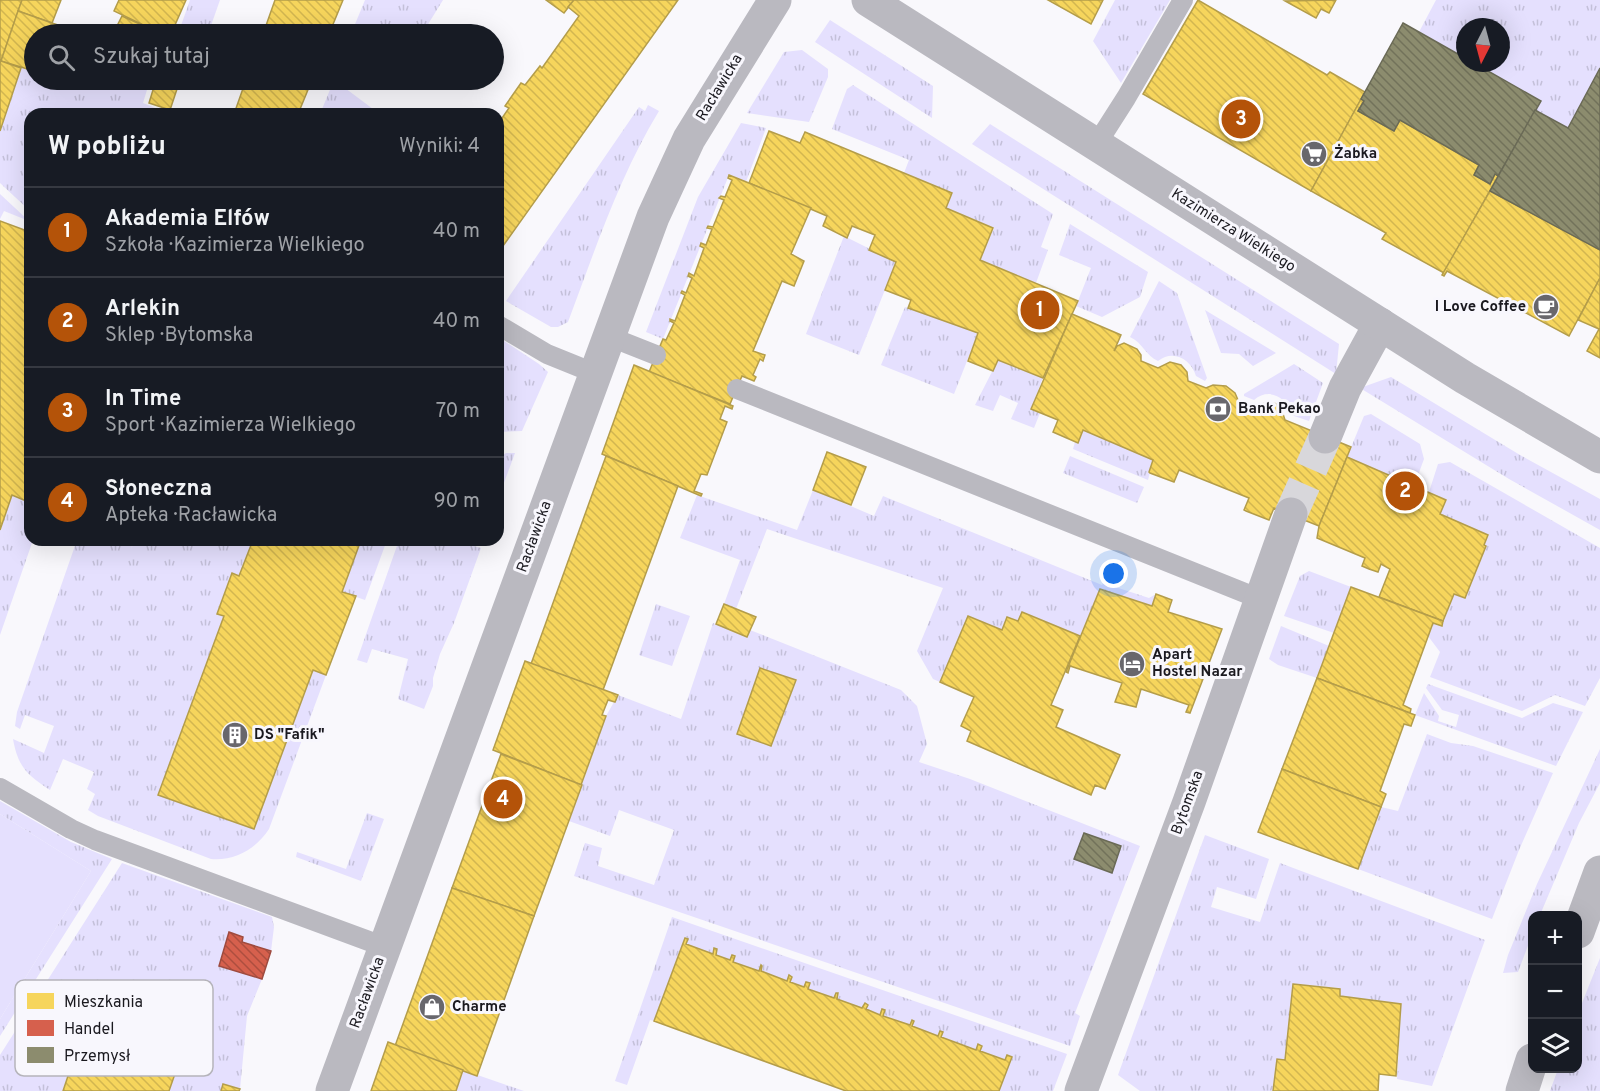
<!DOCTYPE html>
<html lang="pl">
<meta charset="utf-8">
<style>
:root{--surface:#171b24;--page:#242831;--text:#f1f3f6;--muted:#9ea1a6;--line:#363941;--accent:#b45309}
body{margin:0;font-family:Overpass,sans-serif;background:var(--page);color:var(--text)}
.controls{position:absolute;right:18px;bottom:18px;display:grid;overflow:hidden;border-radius:12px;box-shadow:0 6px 24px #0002}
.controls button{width:54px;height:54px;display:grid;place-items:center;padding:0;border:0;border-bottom:2px solid var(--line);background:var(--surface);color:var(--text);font:30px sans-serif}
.compass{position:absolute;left:1456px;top:18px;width:54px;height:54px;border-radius:50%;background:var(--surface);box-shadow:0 6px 24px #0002;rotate:186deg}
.you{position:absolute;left:1114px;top:574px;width:21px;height:21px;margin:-15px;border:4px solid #fff;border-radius:50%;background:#1a73e8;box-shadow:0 0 0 9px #1a73e833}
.badge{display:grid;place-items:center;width:39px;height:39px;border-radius:50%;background:var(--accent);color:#fff;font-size:20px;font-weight:700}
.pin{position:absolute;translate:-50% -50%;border:3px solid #fff;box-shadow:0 2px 6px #0006}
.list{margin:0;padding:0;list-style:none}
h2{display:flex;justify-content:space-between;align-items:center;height:78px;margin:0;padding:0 24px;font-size:26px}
h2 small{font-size:20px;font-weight:400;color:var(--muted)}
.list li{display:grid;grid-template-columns:39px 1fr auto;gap:18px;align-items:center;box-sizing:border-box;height:90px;padding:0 24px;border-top:2px solid var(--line)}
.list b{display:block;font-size:22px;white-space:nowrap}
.list p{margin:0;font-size:20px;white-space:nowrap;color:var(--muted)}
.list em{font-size:20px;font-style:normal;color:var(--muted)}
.icon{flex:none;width:33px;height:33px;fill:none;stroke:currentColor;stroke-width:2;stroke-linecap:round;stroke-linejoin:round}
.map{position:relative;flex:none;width:1600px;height:1091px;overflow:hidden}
.search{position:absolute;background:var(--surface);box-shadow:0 6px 24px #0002;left:24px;top:24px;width:480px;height:66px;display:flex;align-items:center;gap:15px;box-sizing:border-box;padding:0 21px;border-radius:33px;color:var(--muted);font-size:22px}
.panel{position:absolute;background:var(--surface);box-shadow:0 6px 24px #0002;left:24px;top:108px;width:480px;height:438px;border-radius:18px}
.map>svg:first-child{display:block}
</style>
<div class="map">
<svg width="1600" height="1091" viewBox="0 0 1600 1091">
<defs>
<pattern id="grass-tufts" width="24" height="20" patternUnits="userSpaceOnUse" patternTransform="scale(1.5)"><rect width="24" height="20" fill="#e5e0fe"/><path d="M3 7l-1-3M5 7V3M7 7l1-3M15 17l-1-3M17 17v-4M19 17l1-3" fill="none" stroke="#c4c0d9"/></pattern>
<pattern id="homes-back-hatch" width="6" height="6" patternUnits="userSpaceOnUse" patternTransform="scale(1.5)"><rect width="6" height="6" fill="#f6d55c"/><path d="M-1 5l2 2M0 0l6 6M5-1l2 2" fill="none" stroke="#d2b650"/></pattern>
<pattern id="shops-back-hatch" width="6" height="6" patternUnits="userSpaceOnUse" patternTransform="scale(1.5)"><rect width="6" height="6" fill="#d6604d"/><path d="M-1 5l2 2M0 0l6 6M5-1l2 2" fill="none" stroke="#ad4e3f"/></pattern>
<pattern id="industry-back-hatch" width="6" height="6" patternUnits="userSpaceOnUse" patternTransform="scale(1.5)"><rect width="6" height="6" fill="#8c8c6e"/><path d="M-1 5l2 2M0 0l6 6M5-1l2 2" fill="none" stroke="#72725a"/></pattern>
</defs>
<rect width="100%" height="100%" fill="#f9f8fc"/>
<g fill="url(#grass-tufts)">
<path d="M190,0H220L208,34H178Z"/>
<path d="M365,0H443L422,34H351Z"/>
<path d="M1115,0H1170L1121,83L1093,41Z"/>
<path d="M1436,0H1600V68L1568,128L1535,110L1540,100L1474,63H1501V27H1465V58L1419,32Z"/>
<path d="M830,20L933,86L932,118L815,42Z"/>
<path d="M802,50L828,69V77L809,122L747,113L784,52Z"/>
<path d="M22,66L34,71V80H55L73,87L77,80H150L143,103L170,114H30V211L0,183V131Z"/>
<path d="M334,80H344L341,85L373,109L369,114H320Z"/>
<path d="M853,85L1053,214L1041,247L1048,250L1036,283L980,260L994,228L946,208L951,193L904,173L909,160L832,129L847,89Z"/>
<path d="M648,105L659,111C619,177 595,250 568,322L558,327H551L506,301L639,107L645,111Z"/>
<path d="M741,123L766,128L746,182L729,175L663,339L646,332L698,197Z"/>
<path d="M990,124L1339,344L1336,374L972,144Z"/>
<path d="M0,194L29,221L4,211L0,219Z"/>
<path d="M1070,224L1148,272L1140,297L1102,317L1076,306L1091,268L1059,255Z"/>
<path d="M844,236L896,262L859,355L806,334Z"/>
<path d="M1159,281L1177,293L1207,378L1205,381L1196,376C1191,359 1173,349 1158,361C1146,356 1143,343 1130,337Z"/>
<path d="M905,307L978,333L954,394L881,365Z"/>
<path d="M1205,310L1276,353L1253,366L1239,354L1221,353Z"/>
<path d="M498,337L539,364L548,372L522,431L498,432Z"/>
<path d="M998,360L1043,378L1031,409L1040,413L1034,428L1011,419L1018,403L1000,395L993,411L975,405Z"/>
<path d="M1294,364L1323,383L1309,421L1291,415C1287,397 1269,387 1254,400L1244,396V394Z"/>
<path d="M1391,377L1520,455L1600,499V530L1509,479L1360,388Z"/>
<path d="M1371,414L1420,444L1424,459L1414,486L1347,457L1364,416Z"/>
<path d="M1083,430L1153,460L1148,480L1073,449L1075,442H1078Z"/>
<path d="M506,453H515L498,499V458Z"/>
<path d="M1070,456L1144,487L1137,503L1063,473Z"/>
<path d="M1450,462L1600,548V678L1585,706L1555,695L1522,711L1430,677L1440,652L1428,636L1433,623L1442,626L1454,594L1465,598L1488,535L1440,514L1446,500L1429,492L1438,464Z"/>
<path d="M30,490V540H33L0,635V530L12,495L26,500Z"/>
<path d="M813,490L874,516L883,496L1102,585L1103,583L1149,598L1156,594L1152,606L1100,589L1080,636L1023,612L1018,621L1007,617L1002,630L968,616L940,682L933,679L917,651L943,588L767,529L736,609L724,604L740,560L680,538L697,495L797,530Z"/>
<path d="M77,540H134L131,549L135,540H253L239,576L232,573L217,613L224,616L159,795L254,829L313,670L326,675L269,829C256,849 235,861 211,859L98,816L88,810L95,794L87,789L94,772L63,759L50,790C27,775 18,767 13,739L44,753L54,726L25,715L20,729L15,726L17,712Z"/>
<path d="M361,540H387L365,600L342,592Z"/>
<path d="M399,540H454L481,548L454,623L440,654L433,678V686L424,709L398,699L408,659L372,649L367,663L357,660Z"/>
<path d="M1309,571L1351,587L1334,633L1284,616L1300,576Z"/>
<path d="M656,604L690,616L672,666L639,655Z"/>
<path d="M713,623L747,637L750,630L901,690L917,706L927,744L919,762L970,779L1140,846L1075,1013L1080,1016L1070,1046L574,876L585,843L602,848L598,866L654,885L674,830L619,810L610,836L569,821L606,716L618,695L681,719Z"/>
<path d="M1281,626L1329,646L1317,678L1278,665L1269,659Z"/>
<path d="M1428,684L1522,718L1553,703L1583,712L1556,766L1415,715L1424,693L1439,716L1438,721L1456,727L1459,715L1442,710L1426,688Z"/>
<path d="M1427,734L1451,743L1473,746L1553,773L1519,850L1492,919L1358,869L1381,807L1398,811Z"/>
<path d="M1600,749V783L1579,823L1540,915L1532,916V935L1518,972L1503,973L1508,955L1537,884Z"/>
<path d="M0,801L71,842L112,859L0,1036V1019L91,871L0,814Z"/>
<path d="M367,813L384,819L361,881L296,857L297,852L346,869Z"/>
<path d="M1205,835L1269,859L1256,899L1217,887L1211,907L1260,922L1280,863L1485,940L1432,1086L1397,1079L1401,1004L1340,996V988L1293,984L1285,1060L1277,1059L1273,1091H1140L1118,1075Z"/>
<path d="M122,863L272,917L274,927L271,951L242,942L243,936L229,932L219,966L262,979L247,1016L240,1089L223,1085L221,1091H169L177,1069L151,1059L154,1048L131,1041L128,1051L81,1038L63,1091H0V1055Z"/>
<path d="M672,917L1067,1054L1053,1091H999L1011,1057L1007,1055L1005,1060L980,1051L982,1046L979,1045L976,1050L941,1037L943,1032L940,1031L938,1036L912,1026L913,1021L910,1025L883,1016L885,1010H882L880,1015L866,1009L868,1005L865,1003L862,1008L837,999L838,993L834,998L790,982L792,976H789L787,981L761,971V965L759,971L733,962L734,956L732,955L730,960L716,955L717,949H714L713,954L686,944L688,939L685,938L654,1021L650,1020L627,1085L615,1081Z"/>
<path d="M1600,958V1091H1550L1558,1069L1578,1068V1013Z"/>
<path d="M463,1070L524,1091H456Z"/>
</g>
<path fill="#e5e0fe" d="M0,814L91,871L0,1019Z"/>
<g fill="url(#homes-back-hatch)" stroke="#b49d4a" stroke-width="1.5">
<path d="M0,0H22L1,61H0Z"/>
<path d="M22,0H61L52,23L18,11Z"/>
<path d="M119,0H186L171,34H162L114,11Z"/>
<path d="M275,0H343L329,34H263Z"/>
<path d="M546,0H574L564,13Z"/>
<path d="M574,0H678L498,253V124L509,108L505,106L521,83L525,85L540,66L542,68L579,16L568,7Z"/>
<path d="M1048,0H1103L1091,24Z"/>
<path d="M1198,0L1327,75L1330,72L1365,92L1311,191L1143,94Z"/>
<path d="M1336,0L1329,13L1321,9L1316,18L1285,1Z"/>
<path d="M18,11L52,23L84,34H34V71L1,61Z"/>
<path d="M122,16L162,34H113Z"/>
<path d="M1,61L21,68L0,131V63Z"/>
<path d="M55,80H77L74,87Z"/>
<path d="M156,80H180L170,110L149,103Z"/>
<path d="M246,80H312L298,114H234Z"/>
<path d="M1361,99L1364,101L1358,111L1394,131L1400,120L1479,165L1474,175L1490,184L1495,174L1498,176L1444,273L1382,239L1386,233L1311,191Z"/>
<path d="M769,131L800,143L805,132L952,193L946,208L993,228L980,260L1078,301L1043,378L998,360L993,371L968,361L978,333L908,308L911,300L885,290L896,262L869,250L875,235L852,226L847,238L823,226L827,216L749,183Z"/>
<path d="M729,175L811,208L791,254L804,261L794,286L782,281L753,351L765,355L763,361L760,359L753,375L756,377L754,381L742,376L730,404L649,372L663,339L666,340L674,323L670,321V319L675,321L685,295L681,293L682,291L686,293L692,278L688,276L689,273L694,276L704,248L700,246L701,243L706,245L712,229L707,228L708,226L713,227L724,200L719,198L721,196L725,197L732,180L728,178Z"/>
<path d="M1490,191L1600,250V278L1569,336L1447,271L1444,276L1442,275Z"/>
<path d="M0,221L30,232V489L26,501L12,495L0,530Z"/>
<path d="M1600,278V358L1587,351L1599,329L1578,320Z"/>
<path d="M1072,314L1121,335L1114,351L1117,346L1124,343L1137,349L1141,355V361L1158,368L1170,362L1181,365L1187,372L1188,381L1206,388L1213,385L1226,386L1235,393L1238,400L1253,408L1267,402L1277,404L1281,408L1285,420L1351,447L1319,526L1274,508L1269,520L1246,511L1244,510L1249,498L1179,470L1174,482L1150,473L1149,472L1153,460L1083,430L1078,443L1053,432L1058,420L1031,409Z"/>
<path d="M634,365L733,406L732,409L725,406L720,419L727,422L707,475L701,474L694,491L702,494L701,496L602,454Z"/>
<path d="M827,452L866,467L851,505L813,490Z"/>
<path d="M606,456L678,486L603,690L531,664Z"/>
<path d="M1347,457L1446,500L1440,514L1488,535L1484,545L1486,546L1465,598L1454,594L1443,621L1379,597L1390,569L1381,564L1378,572L1369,569L1362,566L1365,558L1317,538L1319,526Z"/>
<path d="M253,540H361L342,592L356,596L326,675L313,670L254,829L158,795L224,616L217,614L232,573L239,576Z"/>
<path d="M1351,587L1443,621L1442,626L1433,623L1403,705L1411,709L1410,713L1317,678Z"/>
<path d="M1100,589L1152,606L1156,594L1172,600L1168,612L1222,629L1190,713L1186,712L1189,705L1141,689L1136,707L1115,702L1122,683L1070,666L1068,673L1066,672Z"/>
<path d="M724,604L756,617L747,637L716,624Z"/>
<path d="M1022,612L1080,636L1051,705L1063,710L1056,727L1120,755L1105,789L1095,785L1091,795L967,741L971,731L961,726L974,697L940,682L968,616L1002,630L1007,617L1018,621Z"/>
<path d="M525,661L618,695L615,702L608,700L602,715L606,716L581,785L493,750Z"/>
<path d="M760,668L796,680L771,746L737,734Z"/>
<path d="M1317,678L1415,715L1411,726L1404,724L1380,791L1386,794L1381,807L1282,769Z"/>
<path d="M501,754L582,785L534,916L452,888Z"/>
<path d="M1282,769L1381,807L1358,869L1258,832Z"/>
<path d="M452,888L534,916L477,1076L395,1046Z"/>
<path d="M685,938L688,939L686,944L713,954L714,948L717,949L716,955L730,960L732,955L735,956L733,962L759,971L761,965L762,966L761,971L787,981L789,975L792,977L790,982L804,987L806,982L810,983L808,989L834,998L836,993H838L837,999L862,1008L865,1003L868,1005L866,1009L880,1015L882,1009L885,1010L883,1016L910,1025L912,1020L914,1021L912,1026L938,1036L940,1031L943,1032L941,1037L976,1050L978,1044L982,1046L980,1051L1005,1060L1007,1055L1012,1057L999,1091H846L654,1021Z"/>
<path d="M1293,984L1340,989V996L1401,1004L1396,1076L1379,1074L1378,1091H1273L1277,1059L1285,1060Z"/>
<path d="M81,1037L128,1051L131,1041L154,1048L151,1059L177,1068L169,1091H63Z"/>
<path d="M388,1042L463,1070L456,1091H371Z"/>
<path d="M223,1084L240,1089L239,1091H221Z"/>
</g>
<path fill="url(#shops-back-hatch)" stroke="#9e4b3f" stroke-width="1.5" d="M229,932L243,937L242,942L271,951L262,979L219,966Z"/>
<g fill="url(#industry-back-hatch)" stroke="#6a6a56" stroke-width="1.5">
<path d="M1403,23L1465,58V63H1474L1541,101L1498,176L1495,174L1490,184L1474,175L1479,165L1400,120L1394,131L1358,111L1364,101L1361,99Z"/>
<path d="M1600,68V250L1490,191L1535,110L1568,128Z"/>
<path d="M1084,833L1121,846L1112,873L1074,859Z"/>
</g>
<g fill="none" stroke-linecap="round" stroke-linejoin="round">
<path stroke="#d8d7db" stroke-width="33" stroke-dasharray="33 16" stroke-linecap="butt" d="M1291,514L1325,437"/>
<g stroke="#bab9c0" stroke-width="20">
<path d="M1096,145L1126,98L1183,0"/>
<path d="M498,325L547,354L594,373"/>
<path d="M608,336L656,355"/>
<path d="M737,389L1260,599"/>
<path d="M0,788L71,829L95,840L385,947"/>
</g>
<g stroke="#bab9c0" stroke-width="33">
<path d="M1325,437L1345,388L1380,324"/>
<path d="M332,1091L653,217L689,139L775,0"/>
<path d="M1081,1091L1189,802L1291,514"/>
</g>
<g stroke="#bab9c0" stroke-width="33">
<path d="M868,0L1465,378L1600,457"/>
<path d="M1578,932L1600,872"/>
<path d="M1522,1091L1532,1060"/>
</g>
</g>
<defs>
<symbol id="supermarket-disc" viewBox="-11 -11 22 22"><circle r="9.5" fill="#68676c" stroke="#f8f7fd"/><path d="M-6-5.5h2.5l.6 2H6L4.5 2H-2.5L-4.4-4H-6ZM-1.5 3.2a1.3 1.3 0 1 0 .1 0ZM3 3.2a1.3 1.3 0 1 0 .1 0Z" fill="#fff"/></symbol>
<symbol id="cafe-disc" viewBox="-11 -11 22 22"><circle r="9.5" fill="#68676c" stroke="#f8f7fd"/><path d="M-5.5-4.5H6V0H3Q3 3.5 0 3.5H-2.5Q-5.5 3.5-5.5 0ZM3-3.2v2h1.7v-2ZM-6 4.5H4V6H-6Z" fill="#fff"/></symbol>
<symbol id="bank-disc" viewBox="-11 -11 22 22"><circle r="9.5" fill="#68676c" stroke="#f8f7fd"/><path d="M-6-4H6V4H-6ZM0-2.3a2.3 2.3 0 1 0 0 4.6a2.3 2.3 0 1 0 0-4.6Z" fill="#fff"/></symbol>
<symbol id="hotel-disc" viewBox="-11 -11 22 22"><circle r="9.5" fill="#68676c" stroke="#f8f7fd"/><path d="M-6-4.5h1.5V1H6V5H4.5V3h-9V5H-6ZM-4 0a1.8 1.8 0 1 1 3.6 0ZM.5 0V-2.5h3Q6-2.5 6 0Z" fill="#fff"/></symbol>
<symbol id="building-disc" viewBox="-11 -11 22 22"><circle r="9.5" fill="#68676c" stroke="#f8f7fd"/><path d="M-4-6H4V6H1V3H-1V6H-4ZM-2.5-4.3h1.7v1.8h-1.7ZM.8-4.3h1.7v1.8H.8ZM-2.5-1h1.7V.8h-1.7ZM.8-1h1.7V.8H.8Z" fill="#fff"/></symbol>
<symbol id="shop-disc" viewBox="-11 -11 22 22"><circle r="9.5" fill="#68676c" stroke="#f8f7fd"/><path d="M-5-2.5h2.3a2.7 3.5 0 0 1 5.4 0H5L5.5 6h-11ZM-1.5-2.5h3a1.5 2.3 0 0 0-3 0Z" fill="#fff"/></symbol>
</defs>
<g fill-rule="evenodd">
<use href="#supermarket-disc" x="1299" y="139" width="30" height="30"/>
<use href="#cafe-disc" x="1531" y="292" width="30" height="30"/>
<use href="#bank-disc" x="1203" y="394" width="30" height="30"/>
<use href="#hotel-disc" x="1117" y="649" width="30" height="30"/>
<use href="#building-disc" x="220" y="720" width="30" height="30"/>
<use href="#shop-disc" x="417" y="992" width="30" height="30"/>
</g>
<g text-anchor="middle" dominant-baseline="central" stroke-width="6" stroke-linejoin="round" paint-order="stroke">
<g font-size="15" fill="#1a191f" stroke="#f8f7fd">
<text transform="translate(720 88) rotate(-59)">Racławicka</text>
<text transform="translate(1233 231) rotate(32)">Kazimierza Wielkiego</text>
<text transform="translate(535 537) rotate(-70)">Racławicka</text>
<text transform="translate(1188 803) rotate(-70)">Bytomska</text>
<text transform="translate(368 993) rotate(-70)">Racławicka</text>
</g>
<g font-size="15" font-weight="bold" fill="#1a191f" stroke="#f8f7fd" text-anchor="start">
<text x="1334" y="154">Żabka</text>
<text x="1526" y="307" text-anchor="end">I Love Coffee</text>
<text x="1238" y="409">Bank Pekao</text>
<text x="1152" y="655">Apart<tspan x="1152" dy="17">Hostel Nazar</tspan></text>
<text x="254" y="735">DS "Fafik"</text>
<text x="452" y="1007">Charme</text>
</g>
</g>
<rect x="15" y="980" width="198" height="96" rx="9" fill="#f8f7fd" stroke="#b5b4ba" stroke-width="1.5"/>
<rect x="27" y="993" width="27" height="16" fill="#f6d55c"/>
<rect x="27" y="1020" width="27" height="16" fill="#d6604d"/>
<rect x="27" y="1047" width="27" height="16" fill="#8c8c6e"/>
<g font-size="16" fill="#1a191f">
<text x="64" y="1007">Mieszkania</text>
<text x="64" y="1034">Handel</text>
<text x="64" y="1061">Przemysł</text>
</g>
</svg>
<div class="controls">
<button>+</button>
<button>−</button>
<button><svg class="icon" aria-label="layers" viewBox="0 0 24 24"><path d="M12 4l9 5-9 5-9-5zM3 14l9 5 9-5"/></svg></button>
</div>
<svg class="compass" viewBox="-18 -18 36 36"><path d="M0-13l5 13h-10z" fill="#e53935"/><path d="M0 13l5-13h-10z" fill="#9ea1a6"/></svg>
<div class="you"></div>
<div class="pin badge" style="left:1040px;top:310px">1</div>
<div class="pin badge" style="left:1405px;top:491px">2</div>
<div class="pin badge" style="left:1241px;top:119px">3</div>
<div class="pin badge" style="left:503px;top:799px">4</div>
<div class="search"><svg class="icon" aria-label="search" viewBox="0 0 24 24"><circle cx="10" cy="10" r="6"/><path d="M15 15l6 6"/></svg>Szukaj tutaj</div>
<section class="panel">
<h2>W pobliżu<small>Wyniki: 4</small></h2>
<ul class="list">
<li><span class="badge">1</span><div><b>Akademia Elfów</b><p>Szkoła · Kazimierza Wielkiego</p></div><em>40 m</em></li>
<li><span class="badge">2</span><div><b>Arlekin</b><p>Sklep · Bytomska</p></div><em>40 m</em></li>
<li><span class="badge">3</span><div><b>In Time</b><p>Sport · Kazimierza Wielkiego</p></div><em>70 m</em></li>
<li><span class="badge">4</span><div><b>Słoneczna</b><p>Apteka · Racławicka</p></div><em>90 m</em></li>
</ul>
</section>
</div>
